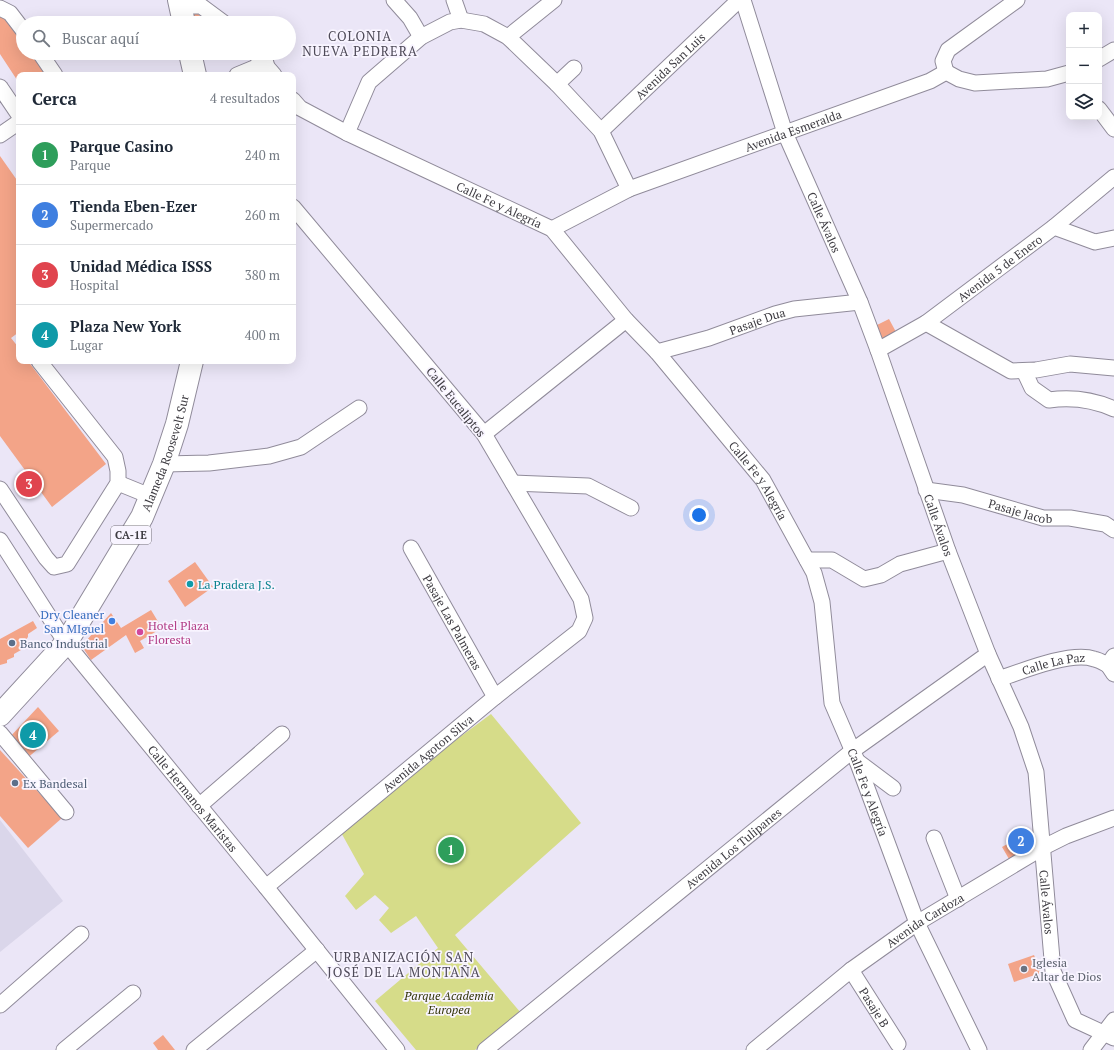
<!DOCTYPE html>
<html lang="es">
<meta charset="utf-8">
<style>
:root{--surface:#fff;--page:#f6f6f7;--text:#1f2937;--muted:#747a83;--line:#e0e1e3;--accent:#94551c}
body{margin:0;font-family:"PT Serif",serif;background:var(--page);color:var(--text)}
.controls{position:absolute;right:12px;top:12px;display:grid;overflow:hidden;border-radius:8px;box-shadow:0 4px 16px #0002}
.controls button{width:36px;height:36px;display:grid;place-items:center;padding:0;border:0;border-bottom:1px solid var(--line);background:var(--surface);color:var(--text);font:20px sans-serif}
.you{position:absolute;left:699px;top:515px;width:14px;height:14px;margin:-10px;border:3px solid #fff;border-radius:50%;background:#1a73e8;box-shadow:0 0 0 6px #1a73e833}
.badge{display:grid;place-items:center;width:26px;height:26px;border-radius:50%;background:var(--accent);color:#fff;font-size:13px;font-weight:700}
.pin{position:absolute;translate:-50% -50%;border:2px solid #fff;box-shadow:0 1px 4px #0006}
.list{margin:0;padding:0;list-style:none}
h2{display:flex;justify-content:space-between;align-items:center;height:52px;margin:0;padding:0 16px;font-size:17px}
h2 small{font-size:13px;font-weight:400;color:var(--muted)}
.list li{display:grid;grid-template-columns:26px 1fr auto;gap:12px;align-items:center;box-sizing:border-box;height:60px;padding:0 16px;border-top:1px solid var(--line)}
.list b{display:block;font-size:15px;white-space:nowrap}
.list p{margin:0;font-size:13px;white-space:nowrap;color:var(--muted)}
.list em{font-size:13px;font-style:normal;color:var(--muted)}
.icon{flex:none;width:22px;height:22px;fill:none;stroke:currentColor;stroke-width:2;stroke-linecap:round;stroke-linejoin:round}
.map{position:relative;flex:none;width:1114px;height:1050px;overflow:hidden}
.search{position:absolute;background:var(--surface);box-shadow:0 4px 16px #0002;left:16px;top:16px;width:280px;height:44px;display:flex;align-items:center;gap:10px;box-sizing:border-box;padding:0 14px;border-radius:22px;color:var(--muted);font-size:15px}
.panel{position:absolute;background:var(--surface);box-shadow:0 4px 16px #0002;left:16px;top:72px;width:280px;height:292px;border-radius:8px}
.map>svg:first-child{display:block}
</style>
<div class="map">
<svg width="1114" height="1050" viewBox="0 0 1114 1050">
<rect width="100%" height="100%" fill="#ebe6f7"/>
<path fill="#dad6ea" d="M0,820L63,901L0,952Z"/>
<path fill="#d6dc89" d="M491,714L581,823L455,935L521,1013L475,1050H416L375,1001L438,948L416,916L391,933L379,920L389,908L375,895L356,910L345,896L364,874L338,827Z"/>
<g fill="#f3a488">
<path d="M4,12L23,40V53H32L46,75H19V83L0,54V15Z"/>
<path d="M189,14H198L209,23H192Z"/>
<path d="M0,156L19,183V332L11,338L19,348V361H28L106,464L52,507L0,436Z"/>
<path d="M889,319L896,332L882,339L875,326Z"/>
<path d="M195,562L213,587L185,607L168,581Z"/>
<path d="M151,610L162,628L140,641L144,648L135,653L126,635L91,660L83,648L85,642L111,613L121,628Z"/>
<path d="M33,621L37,628L28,634V637L20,647L21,650L14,654V657L7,660V663L0,665V639Z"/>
<path d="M38,707L59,731L25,760L8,739Z"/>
<path d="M0,750L62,818L28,848L0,816Z"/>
<path d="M1027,827L1029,843L1027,848L1009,859L1002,847L1016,839L1015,828Z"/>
<path d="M1034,955L1041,973L1014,982L1008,964Z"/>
<path d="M163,1035L175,1050H158L153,1043Z"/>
</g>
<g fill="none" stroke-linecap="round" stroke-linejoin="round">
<defs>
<g id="minor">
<path d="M394,0L410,18L421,37"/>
<path d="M454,0L461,20"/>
<path id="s1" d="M743,0L785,133L860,302L878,350L948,551L988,654L1021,727L1036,772L1053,971L1075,1020L1114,1038"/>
<path d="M181,6H201L224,23"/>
<path d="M0,8L10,13L23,30"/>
<path d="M508,37L554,0"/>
<path d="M40,53L55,75"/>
<path d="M255,53L274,75"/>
<path d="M1099,59L1114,50"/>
<path d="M946,72L959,79L975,83L1047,79L1069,73"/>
<path d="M946,72L943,61L948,50L1017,0"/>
<path d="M237,75L266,63"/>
<path d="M557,84L574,68"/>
<path d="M0,87L19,115"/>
<path id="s2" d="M293,100L300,108L347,133L552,229L626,320L657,352L763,480L814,573L822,602L832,703L857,761L917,923L979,1050"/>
<path d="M1099,109L1114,129"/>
<path id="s3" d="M601,131L739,0"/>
<path d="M347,133L369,82L421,37L450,22L461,20L484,24L508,37L557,84L601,131L629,189"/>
<path d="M0,135L19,122"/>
<path d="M1054,227L1095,242L1114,238"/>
<path id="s4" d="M552,229L629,189L930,81L946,72"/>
<path d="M926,323L1011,371L1036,370L1070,364L1114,368"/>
<path id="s5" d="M878,350L926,323L1054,227L1114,177"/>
<path id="s6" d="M657,352L709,338L775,314L794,309L860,302"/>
<path d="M1024,371L1032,388L1049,400C1071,397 1094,400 1114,409"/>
<path d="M484,434L626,320"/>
<path d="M164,464L209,463L269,456L301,447L359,408"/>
<path d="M118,483L150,496"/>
<path d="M513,483L588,486L631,508"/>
<path d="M0,489L46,558L54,567L67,564L118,483V471L115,457L39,361"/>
<path id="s7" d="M926,490L963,495L1043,518H1070L1105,524L1114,530"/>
<path id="s8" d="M0,540L66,643L266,887L397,1050"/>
<path id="s9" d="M411,548L495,697"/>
<path d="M807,560H832L864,579L881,575L900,564L948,551"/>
<path d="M1114,656L1108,665L1114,674"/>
<path id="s10" d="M999,679C1022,671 1071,651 1094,659C1099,660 1104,663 1108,665"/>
<path d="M0,733L66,812"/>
<path d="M857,761L893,788"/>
<path d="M199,806L282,734"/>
<path d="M934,838L958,899"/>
<path id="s11" d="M266,887L495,697L579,631L585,618L581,599L484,434L293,207"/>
<path id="s12" d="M851,970L898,1044"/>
<path d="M0,1005L81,934"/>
<path d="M64,1050L133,993"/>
<path d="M194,1050L317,950"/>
<path id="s13" d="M485,1050L852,751L988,654"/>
<path id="s14" d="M754,1050L851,970L917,923L1042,848L1066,836L1114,818"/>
<path d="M1091,1050L1114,1020"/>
</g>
<g id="highway">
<path d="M179,0L184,23"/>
<path d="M190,53L195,75"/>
<path id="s15" d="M0,715L66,643L142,517L164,464L177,424L192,361"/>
</g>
</defs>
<use href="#minor" stroke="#908b9a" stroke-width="17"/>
<use href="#highway" stroke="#908b9a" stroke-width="24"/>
<use href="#minor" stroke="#fff" stroke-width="15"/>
<use href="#highway" stroke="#fff" stroke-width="22"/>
</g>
<circle fill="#0f9aa8" stroke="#f8f4ff" stroke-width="1.5" cx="190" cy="584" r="4"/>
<circle fill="#3f7fe0" stroke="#f8f4ff" stroke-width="1.5" cx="112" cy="621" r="4"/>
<circle fill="#d1479c" stroke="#f8f4ff" stroke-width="1.5" cx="140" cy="632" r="4"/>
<g fill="#5c6f8a" stroke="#f8f4ff" stroke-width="1.5">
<circle cx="12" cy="643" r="4"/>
<circle cx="15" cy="783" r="4"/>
</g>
<circle fill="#6b7280" stroke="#f8f4ff" stroke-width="1.5" cx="1024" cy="969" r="4"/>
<g text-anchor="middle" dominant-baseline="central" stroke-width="3.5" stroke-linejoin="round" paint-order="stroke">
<rect fill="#f8f4ff" stroke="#76737b" stroke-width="1" x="111" y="526" width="40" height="18" rx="3"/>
<g font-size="11" font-weight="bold" fill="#3e3c42">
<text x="131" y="535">CA-1E</text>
</g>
<g font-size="12" fill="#3e3c42" stroke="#f8f4ff">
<text stroke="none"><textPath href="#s3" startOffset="95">Avenida San Luis</textPath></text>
<text stroke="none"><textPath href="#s4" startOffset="261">Avenida Esmeralda</textPath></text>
<text stroke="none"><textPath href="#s2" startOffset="232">Calle Fe y Alegría</textPath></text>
<text stroke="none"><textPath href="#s1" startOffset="237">Calle Ávalos</textPath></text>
<text stroke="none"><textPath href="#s5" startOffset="147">Avenida 5 de Enero</textPath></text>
<text stroke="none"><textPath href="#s6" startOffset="105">Pasaje Dua</textPath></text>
<text transform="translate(456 402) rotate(51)">Calle Eucaliptos</text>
<text stroke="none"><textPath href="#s15" startOffset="313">Alameda Roosevelt Sur</textPath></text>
<text stroke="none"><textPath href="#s2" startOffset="616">Calle Fe y Alegría</textPath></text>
<text stroke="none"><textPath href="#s7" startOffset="97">Pasaje Jacob</textPath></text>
<text stroke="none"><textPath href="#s1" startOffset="561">Calle Ávalos</textPath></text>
<text stroke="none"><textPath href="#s9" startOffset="85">Pasaje Las Palmeras</textPath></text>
<text stroke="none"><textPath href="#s10" startOffset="57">Calle La Paz</textPath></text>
<text stroke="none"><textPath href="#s11" startOffset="210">Avenida Agoton Silva</textPath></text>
<text stroke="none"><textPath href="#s2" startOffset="952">Calle Fe y Alegría</textPath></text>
<text stroke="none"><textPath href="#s8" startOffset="323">Calle Hermanos Maristas</textPath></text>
<text stroke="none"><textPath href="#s13" startOffset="320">Avenida Los Tulipanes</textPath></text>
<text stroke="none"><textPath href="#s1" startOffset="957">Calle Ávalos</textPath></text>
<text stroke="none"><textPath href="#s14" startOffset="215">Avenida Cardoza</textPath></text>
<text stroke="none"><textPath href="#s12" startOffset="44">Pasaje B</textPath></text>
</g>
<g font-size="12" fill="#0d838f" stroke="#f8f4ff" text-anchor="start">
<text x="198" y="584">La Pradera J.S.</text>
</g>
<g font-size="12" fill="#366cbe" stroke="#f8f4ff" text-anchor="end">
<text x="104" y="614">Dry Cleaner<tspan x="104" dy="14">San MIguel</tspan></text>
</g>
<g font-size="12" fill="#b23c85" stroke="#f8f4ff" text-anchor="start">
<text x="148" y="625">Hotel Plaza<tspan x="148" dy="14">Floresta</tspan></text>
</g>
<g font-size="12" fill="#4e5e75" stroke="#f8f4ff" text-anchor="start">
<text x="20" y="643">Banco Industrial</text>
<text x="23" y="783">Ex Bandesal</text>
</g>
<g font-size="12" fill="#5b616d" stroke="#f8f4ff" text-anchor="start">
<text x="1032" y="962">Iglesia<tspan x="1032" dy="14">Altar de Dios</tspan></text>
</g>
<g font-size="12" font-style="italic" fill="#313305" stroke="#f8f4ff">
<text x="449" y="995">Parque Academia<tspan x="449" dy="14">Europea</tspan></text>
</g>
<g font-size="13" letter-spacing="1" fill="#4e4a58" stroke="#f8f4ff">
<text x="360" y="36">COLONIA<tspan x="360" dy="15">NUEVA PEDRERA</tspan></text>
<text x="404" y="957">URBANIZACIÓN SAN<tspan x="404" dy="15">JOSÉ DE LA MONTAÑA</tspan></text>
</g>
</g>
</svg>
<div class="controls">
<button>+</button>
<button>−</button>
<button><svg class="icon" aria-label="layers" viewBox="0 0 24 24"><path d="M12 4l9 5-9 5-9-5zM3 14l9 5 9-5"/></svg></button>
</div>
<div class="you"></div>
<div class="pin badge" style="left:451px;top:850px;background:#2e9e5b">1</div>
<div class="pin badge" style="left:1021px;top:841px;background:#3f7fe0">2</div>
<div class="pin badge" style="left:29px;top:484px;background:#e0444e">3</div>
<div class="pin badge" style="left:33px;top:735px;background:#0f9aa8">4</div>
<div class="search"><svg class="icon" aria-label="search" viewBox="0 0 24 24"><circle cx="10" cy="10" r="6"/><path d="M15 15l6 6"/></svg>Buscar aquí</div>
<section class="panel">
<h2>Cerca<small>4 resultados</small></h2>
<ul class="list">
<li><span class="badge" style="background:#2e9e5b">1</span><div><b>Parque Casino</b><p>Parque</p></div><em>240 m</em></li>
<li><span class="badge" style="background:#3f7fe0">2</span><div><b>Tienda Eben-Ezer</b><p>Supermercado</p></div><em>260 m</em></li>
<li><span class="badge" style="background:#e0444e">3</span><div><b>Unidad Médica ISSS</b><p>Hospital</p></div><em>380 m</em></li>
<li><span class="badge" style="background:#0f9aa8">4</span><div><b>Plaza New York</b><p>Lugar</p></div><em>400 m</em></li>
</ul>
</section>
</div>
